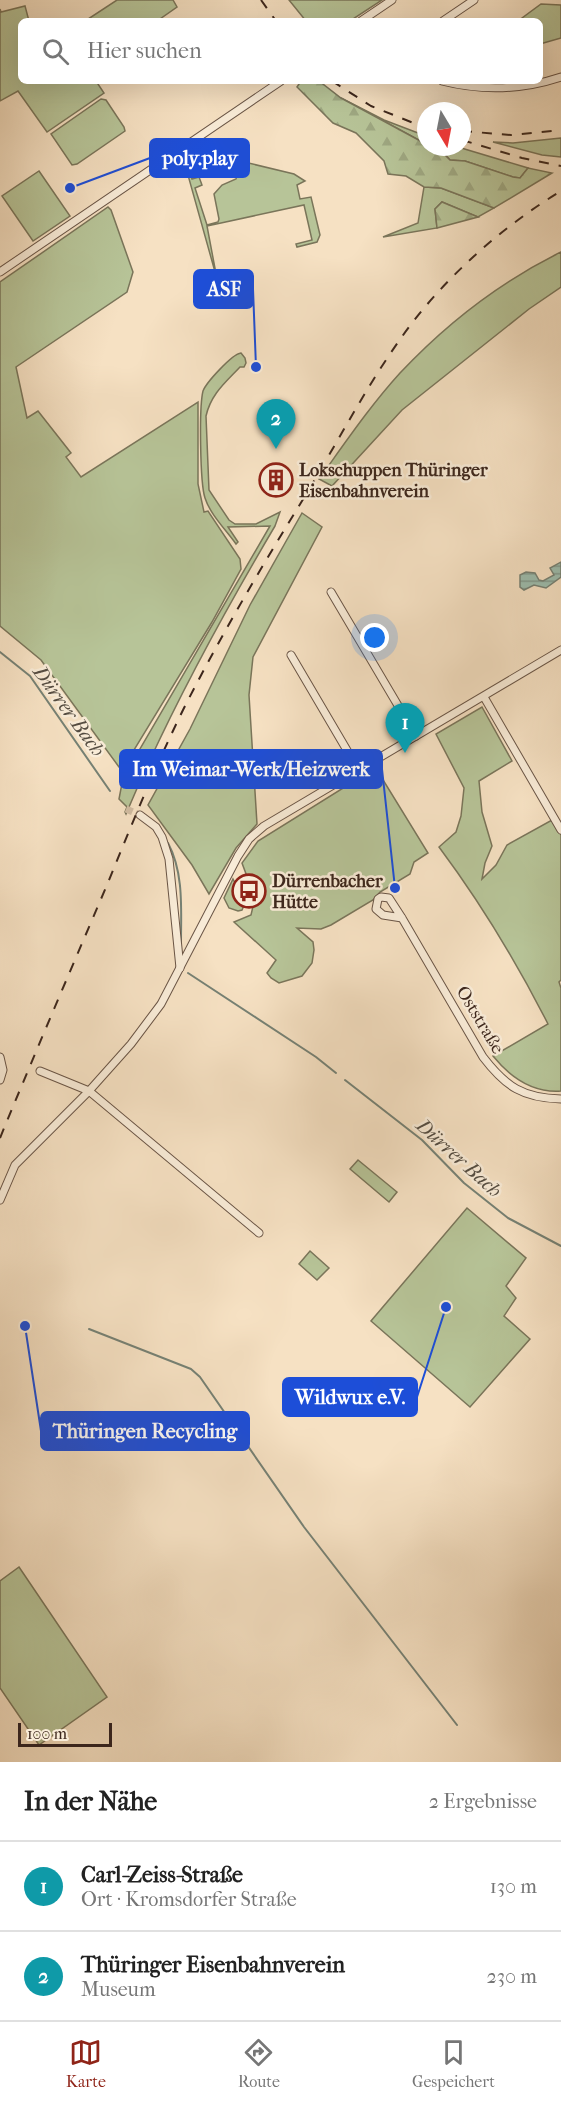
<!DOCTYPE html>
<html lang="de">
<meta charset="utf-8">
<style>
:root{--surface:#fff;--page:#f2f2f2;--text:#222;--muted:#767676;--line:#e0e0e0;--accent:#8f2418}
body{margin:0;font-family:"IM FELL French Canon",serif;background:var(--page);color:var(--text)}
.compass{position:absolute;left:417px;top:102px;width:54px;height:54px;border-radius:50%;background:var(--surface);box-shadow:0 6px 24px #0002;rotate:170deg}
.scale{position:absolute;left:18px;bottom:15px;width:94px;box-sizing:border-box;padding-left:6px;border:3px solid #3c261c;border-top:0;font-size:16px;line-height:21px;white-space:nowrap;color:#3c261c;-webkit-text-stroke:4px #f9ecd8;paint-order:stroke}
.you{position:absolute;left:375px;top:638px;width:21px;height:21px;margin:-15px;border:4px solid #fff;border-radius:50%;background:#1a73e8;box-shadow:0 0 0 9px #1a73e833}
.badge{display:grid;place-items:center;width:39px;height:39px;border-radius:50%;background:var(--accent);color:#fff;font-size:20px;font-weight:700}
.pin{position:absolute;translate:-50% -50px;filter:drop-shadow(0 2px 3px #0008)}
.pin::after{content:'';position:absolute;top:32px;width:21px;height:18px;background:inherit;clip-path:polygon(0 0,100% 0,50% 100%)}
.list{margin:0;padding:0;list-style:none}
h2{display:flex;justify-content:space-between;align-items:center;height:78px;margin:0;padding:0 24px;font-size:26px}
h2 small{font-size:20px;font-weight:400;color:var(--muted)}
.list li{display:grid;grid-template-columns:39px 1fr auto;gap:18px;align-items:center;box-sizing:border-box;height:90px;padding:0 24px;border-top:2px solid var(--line)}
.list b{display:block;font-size:22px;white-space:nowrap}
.list p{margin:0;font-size:20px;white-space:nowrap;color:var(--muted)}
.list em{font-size:20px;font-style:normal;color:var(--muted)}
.icon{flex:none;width:33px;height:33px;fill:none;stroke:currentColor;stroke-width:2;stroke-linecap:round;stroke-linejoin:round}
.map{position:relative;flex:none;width:561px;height:1762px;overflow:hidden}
.search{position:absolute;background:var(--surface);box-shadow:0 6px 24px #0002;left:18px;right:18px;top:18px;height:66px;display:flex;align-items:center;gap:15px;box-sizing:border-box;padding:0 21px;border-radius:9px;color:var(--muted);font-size:22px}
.sheet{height:258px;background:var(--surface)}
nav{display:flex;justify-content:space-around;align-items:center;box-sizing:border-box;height:84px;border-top:2px solid var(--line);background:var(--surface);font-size:16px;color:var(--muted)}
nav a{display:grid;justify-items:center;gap:3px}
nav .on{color:var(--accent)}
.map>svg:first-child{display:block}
</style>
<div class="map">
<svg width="561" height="1762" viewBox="0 0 561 1762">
<defs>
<pattern id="forest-firs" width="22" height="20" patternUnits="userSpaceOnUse" patternTransform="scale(1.5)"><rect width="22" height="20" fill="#b7c498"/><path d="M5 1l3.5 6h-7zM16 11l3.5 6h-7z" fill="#9ea882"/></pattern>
<pattern id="water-rules" width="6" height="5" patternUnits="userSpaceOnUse" patternTransform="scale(1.5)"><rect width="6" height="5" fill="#9dbeaf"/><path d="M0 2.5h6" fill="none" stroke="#819a8e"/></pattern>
</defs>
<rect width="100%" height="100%" fill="#f6e1c3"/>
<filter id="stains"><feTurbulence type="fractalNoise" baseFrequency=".00333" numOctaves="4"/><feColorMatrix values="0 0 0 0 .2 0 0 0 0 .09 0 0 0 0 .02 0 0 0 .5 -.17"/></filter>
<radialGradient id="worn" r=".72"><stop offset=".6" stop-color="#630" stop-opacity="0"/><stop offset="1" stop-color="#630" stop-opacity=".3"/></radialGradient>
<g fill="#b7c498" stroke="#7a755a" stroke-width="1.5">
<path d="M117,0H173L177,7L157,21H85Z"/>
<path d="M289,0H382L350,21H306Z"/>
<path d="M541,4L561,5V38L540,44V21H518Z"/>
<path d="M25,6L29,21H21V36L19,37L21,45V81H96L104,93L47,132L18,91L0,101V9L1,12Z"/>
<path d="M341,98L384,120L426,136V144Z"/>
<path d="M101,99L106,100L124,127L125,131L77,164L72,165L51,134Z"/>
<path d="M561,138V157L542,155L493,142L513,143Z"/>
<path d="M431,147H458L528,168L520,178L513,177L465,161L450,160L444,153Z"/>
<path d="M224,151L240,161L294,174L305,181L297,185L300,199L311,197L320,235L317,242L297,247L296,244L312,240L304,205L207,226L217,279L186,168L188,167L192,179L199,177L202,185L195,188L207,225L218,222L219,219L214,194L222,185L236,179C243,165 230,161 224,151Z"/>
<path d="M39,171L70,216L33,241L2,196Z"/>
<path d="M424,187L441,188L494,208L478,217L442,202L435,209L437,228L383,237L418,223Z"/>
<path d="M108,207L111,210L133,272L127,292L16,367L27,418L38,411L71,453L66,457L81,477L198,402V484L204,512L208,511L240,559L241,569L212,622L123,768L119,767L41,660L0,626V282Z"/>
<path d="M561,252V287L529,309L402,410L332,486L319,479C345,443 370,406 400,373C447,323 500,282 561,252Z"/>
<path d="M241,353L245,358L246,363L244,367H240C225,383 211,394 206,416L209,490L229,520L235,524H256L280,512L275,526C220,619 168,714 126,814L125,812L127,807L119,799L123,778L270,526L228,527L238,542L236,544C226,530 210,514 205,498C200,483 199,407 203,391C206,383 232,354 241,353Z"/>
<path d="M302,513L322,527L253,657L249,695L257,824L236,848L209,894L192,865L148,805L190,729L250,605Z"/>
<path d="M482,707L512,761L479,781L482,812L492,846L485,863L482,879L496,865L507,845L552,820L561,835V980L559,982L561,988V1091C533,1093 510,1077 493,1056L548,1024C517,963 480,902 439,847L456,832L461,816L464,788L436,734Z"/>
<path d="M372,770H377L428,853L414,862L410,874L380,892L373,900L331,925L321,929L297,928L313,942L314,950L312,963L302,976L279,983L271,978L267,973L276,960L234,922L251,915L255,898L242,863L258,841Z"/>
<path d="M233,879L245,903L242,910L238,911L229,908L224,898Z"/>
<path d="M358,1160L397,1192L389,1202L350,1169Z"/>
<path d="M467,1208L526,1258L506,1286L516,1298L504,1316L530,1339L470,1407L371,1321Z"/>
<path d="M310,1251L329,1268L317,1280L299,1264Z"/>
<path d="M19,1567L107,1697L39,1745L0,1688V1581Z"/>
</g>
<g fill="url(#forest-firs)" stroke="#7a755a" stroke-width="1.5">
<path d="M301,81H319L341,98L426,144V147C436,147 444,153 450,160L465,161L513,177L520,178L528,168L552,173L494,208L441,188L424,187L406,176L388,174L384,161L356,133L333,123L297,87Z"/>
<path d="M442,202L478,217L437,228L435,209Z"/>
</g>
<path fill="url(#water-rules)" stroke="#768174" stroke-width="1.5" d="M561,562V577L546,588L534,585L524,590L520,587V575L526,572L535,573L539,580L543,581L554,575L550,568Z"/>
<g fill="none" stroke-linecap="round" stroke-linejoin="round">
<g stroke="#768174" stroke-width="2">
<path d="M0,652L30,676L110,791"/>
<path d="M168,843C184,873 181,909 181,942"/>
<path d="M188,973L316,1057L336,1073"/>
<path d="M345,1080L422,1140L464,1183L508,1218L561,1246"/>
<path d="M89,1329L191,1369L200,1377L304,1527L457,1725"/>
</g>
<path stroke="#d1bca2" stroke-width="7" stroke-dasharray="7 3.5" stroke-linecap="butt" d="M126,809L140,815"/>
<defs>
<g id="minor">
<path d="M361,21L392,0"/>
<path d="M443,21L474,0"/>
<path d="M442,81C482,91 522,90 561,77"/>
<path d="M0,272L281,81"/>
<path d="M331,592L416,736"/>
<path d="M291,655L358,769"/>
<path d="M484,697L561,830"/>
<path d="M140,815L156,827L162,837L169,859L180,968"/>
<path d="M402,918L383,915L376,909L378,899L381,897L389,898L402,918L483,1057C506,1087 523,1098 561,1099"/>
<path d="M0,1057L3,1070L0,1080"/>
<path d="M40,1071L89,1091L259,1233"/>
<path d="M0,1200L15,1165L89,1091L131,1044L161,1004L238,856L249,839L264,826L561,650"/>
</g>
</defs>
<use href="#minor" stroke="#6a5546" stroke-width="9"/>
<use href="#minor" stroke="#f9ecd8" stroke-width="7"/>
<g stroke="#3c261c" stroke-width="2" stroke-dasharray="10 10" stroke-linecap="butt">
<path d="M261,0L276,21"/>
<path d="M332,81L371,106L426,128"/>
<path d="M462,131L511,135L561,130"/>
<path d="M462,140L522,158L561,166"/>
<path d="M0,1138C35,1053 71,969 107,885C131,826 155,767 183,710C219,639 260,569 302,501C335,447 364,390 401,338C442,280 500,228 561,191"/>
</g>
</g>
<defs>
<symbol id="building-ring" viewBox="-11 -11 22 22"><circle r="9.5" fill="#f9ecd8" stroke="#8f2418" stroke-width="1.5"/><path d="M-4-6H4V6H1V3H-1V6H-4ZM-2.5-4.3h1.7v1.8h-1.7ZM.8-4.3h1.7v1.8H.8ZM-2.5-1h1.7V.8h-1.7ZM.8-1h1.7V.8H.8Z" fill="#8f2418"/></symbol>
<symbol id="bus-ring" viewBox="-11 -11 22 22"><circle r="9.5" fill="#f9ecd8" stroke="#8f2418" stroke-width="1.5"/><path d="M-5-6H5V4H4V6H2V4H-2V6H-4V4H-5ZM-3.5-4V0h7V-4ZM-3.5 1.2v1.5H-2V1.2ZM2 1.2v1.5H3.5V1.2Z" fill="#8f2418"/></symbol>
</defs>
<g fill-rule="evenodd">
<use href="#building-ring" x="257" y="461" width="38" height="38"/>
<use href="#bus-ring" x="230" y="872" width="38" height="38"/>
</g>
<g text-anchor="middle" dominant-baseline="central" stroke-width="5" stroke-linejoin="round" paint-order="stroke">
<g font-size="18" font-weight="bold" fill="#3c261c" stroke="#f9ecd8" text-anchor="start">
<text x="299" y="470">Lokschuppen Thüringer<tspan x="299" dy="21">Eisenbahnverein</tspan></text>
<text x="272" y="881">Dürrenbacher<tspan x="272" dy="21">Hütte</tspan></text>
</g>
<g font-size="18" fill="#3c261c" stroke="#f9ecd8">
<text transform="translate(480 1020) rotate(59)">Oststraße</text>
</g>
<g font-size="20" font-style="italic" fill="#544c41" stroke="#f9ecd8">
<text transform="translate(69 711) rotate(54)">Dürrer Bach</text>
<text transform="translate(459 1158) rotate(42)">Dürrer Bach</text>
</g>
</g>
<path fill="none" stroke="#1d4ed8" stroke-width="2" d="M70 188L150 158M256 367L253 289M395 888L382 769M446 1307L417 1397M25 1326L41 1431"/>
<g fill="#1d4ed8" stroke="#f9ecd8" stroke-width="2">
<circle cx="70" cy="188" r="6"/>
<circle cx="256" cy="367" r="6"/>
<circle cx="395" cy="888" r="6"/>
<circle cx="446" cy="1307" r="6"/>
<circle cx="25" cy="1326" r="6"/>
</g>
<g fill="#1d4ed8" stroke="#1d4ed8" stroke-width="2">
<rect x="150" y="139" width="99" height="38" rx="6"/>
<rect x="194" y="270" width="59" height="38" rx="6"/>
<rect x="120" y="750" width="262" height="38" rx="6"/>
<rect x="283" y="1378" width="134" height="38" rx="6"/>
<rect x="41" y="1412" width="208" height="38" rx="6"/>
</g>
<g font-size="20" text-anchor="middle" font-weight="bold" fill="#fff">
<text x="200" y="165">poly.play</text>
<text x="224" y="296">ASF</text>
<text x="251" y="776">Im Weimar-Werk/Heizwerk</text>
<text x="350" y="1404">Wildwux e.V.</text>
<text x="145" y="1438">Thüringen Recycling</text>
</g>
<rect width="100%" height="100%" filter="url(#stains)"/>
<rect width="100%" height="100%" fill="url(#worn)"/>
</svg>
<svg class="compass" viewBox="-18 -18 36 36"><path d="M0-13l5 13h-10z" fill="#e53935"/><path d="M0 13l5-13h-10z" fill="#767676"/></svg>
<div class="scale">100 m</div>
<div class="you"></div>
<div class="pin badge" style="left:405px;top:753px;background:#0f9aa8">1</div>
<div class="pin badge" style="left:276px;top:449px;background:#0f9aa8">2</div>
<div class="search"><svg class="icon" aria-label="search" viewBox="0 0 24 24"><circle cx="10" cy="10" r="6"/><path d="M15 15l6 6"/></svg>Hier suchen</div>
</div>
<section class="sheet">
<h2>In der Nähe<small>2 Ergebnisse</small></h2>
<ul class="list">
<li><span class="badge" style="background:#0f9aa8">1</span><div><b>Carl-Zeiss-Straße</b><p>Ort · Kromsdorfer Straße</p></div><em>130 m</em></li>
<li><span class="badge" style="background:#0f9aa8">2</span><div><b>Thüringer Eisenbahnverein</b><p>Museum</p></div><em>230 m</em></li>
</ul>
</section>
<nav>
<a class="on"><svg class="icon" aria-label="map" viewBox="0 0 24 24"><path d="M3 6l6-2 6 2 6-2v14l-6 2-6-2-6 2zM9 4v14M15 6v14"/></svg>Karte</a>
<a><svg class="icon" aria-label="directions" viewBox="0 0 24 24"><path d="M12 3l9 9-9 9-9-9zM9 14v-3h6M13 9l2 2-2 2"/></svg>Route</a>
<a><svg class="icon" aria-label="saved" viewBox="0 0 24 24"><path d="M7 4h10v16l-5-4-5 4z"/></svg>Gespeichert</a>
</nav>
